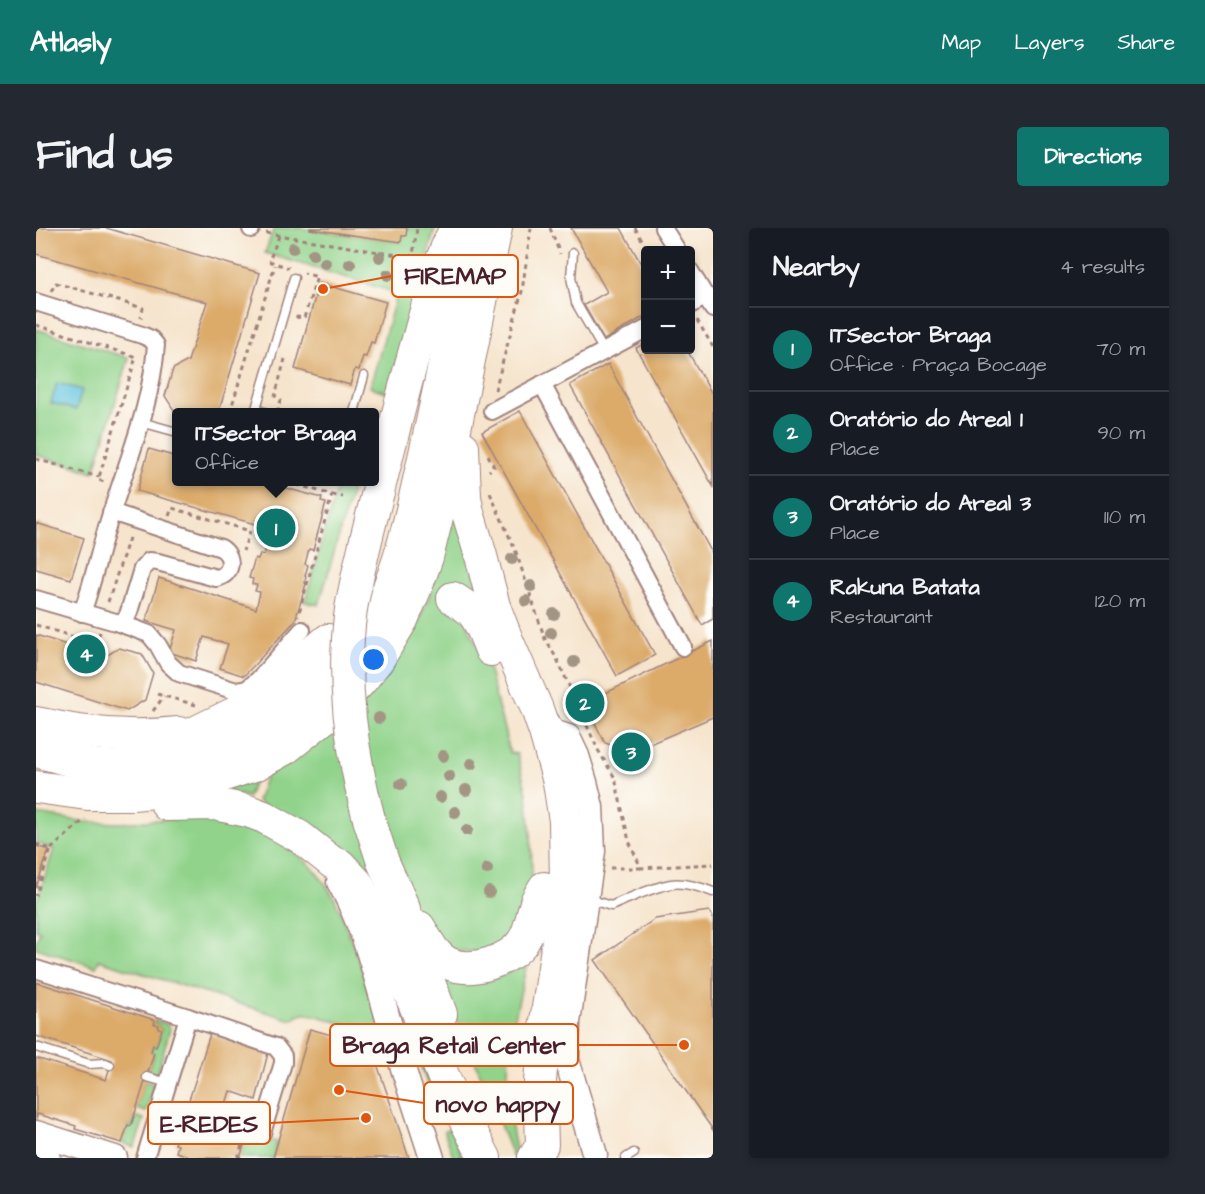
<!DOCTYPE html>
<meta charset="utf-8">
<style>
:root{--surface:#171b24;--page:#242831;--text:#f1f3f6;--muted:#9ea1a6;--line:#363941;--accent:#0f766e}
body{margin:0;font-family:"Architects Daughter",sans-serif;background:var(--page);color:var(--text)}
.controls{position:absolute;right:18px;top:18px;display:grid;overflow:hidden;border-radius:6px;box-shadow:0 3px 9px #0003}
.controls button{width:54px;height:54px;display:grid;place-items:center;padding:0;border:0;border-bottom:2px solid var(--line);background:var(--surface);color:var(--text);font:30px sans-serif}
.you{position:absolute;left:338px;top:432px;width:21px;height:21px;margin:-15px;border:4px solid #fff;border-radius:50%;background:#1a73e8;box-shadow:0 0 0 9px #1a73e833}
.badge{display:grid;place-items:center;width:39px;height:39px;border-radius:50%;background:var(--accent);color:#fff;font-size:20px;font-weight:700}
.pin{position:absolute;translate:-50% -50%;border:3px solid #fff;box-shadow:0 2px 6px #0006}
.popup{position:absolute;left:136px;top:180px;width:207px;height:78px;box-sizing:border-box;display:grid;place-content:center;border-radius:6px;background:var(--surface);filter:drop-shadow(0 2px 4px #0005);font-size:20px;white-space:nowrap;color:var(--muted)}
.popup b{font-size:22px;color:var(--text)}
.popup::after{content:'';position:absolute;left:50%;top:100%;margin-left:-12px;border:12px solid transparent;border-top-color:var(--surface)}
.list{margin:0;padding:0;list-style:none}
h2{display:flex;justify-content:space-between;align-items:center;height:78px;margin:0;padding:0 24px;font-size:26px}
h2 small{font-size:20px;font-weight:400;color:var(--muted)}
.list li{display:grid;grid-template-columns:39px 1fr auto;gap:18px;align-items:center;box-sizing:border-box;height:84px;padding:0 24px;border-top:2px solid var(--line)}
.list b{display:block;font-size:22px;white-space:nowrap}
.list p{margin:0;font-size:20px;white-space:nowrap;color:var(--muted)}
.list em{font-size:20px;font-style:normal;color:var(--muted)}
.map{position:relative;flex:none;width:677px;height:930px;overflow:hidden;border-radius:6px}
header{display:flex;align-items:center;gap:36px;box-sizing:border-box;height:84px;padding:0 30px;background:var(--accent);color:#fff}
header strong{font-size:28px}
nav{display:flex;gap:33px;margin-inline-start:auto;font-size:21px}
.intro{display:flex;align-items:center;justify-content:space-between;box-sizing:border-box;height:144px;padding:0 36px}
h1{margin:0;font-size:42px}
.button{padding:15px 27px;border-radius:6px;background:var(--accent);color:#fff;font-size:21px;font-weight:700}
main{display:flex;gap:36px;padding:0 36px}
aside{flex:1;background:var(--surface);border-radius:6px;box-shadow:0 3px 9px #0003}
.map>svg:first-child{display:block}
</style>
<header>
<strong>Atlasly</strong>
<nav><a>Map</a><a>Layers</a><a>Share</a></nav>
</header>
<div class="intro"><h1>Find us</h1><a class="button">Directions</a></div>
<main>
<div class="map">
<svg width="677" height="930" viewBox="0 0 677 930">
<rect width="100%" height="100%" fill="#fdfcf7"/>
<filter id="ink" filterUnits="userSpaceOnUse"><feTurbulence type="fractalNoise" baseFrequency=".0167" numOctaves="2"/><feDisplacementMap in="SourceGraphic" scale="12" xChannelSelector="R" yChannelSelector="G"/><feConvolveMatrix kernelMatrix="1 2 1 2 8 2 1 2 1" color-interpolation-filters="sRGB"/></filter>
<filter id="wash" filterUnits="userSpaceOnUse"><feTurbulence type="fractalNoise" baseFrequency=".008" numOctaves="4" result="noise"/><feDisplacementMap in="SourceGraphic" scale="24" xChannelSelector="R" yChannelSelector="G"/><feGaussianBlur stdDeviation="1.35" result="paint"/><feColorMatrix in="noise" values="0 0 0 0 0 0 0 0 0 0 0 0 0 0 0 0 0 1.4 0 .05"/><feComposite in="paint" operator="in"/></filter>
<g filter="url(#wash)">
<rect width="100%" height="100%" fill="#f6e4cc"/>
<g fill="#91d38b" stroke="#6e795b" stroke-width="1.5">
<path d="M238,0H264L364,14L366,8L371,0H399L354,165L334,159L361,65L229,25Z"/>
<path d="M0,101L93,130L58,244L0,227Z"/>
<path d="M283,254H318L283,377L269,374L301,259Z"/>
<path d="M414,291H424L446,377L432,398L452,439L474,525L481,526L491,566L495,606L496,645L489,688L456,725L408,722L348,669L221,573L230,548L289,509L329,473L358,434L382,394L393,369L403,337Z"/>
<path d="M219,550L212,569L187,562Z"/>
<path d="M0,586L50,594L85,595L156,589H182L240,610L274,637L288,654L299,671L319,722L351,814L342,817L338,807C324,802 281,785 268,786C263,787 260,789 256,792L63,732L60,739L0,720V714L4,703L0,702V674L18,621L0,615Z"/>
<path d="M336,724L408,886L402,888L384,835L366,828Z"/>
<path d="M491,734C484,769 473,807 472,843C471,872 475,902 482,930H477L443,843L404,755L407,747C439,761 463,753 491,734Z"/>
<path d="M119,792L130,796L134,801L121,846L112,844L118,826L115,824L117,817L120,818L126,801L122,800L123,797L118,796Z"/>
<path d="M109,853L118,856L110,884L100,881Z"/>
<path d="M191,876L216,884L212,898L186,890Z"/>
<path d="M98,888L108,891L99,918L97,919L86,915L92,897L95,898Z"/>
<path d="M414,900L427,930H418L408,903Z"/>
<path d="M212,905L241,914L237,930H204Z"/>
</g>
<path fill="#62c6df" stroke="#567285" stroke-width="1.5" d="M21,155L46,162L40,182L15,175Z"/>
<g id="blocks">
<g fill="#dcab6b">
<path d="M0,0H70L224,45L183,183L181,184H141V187L129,168L137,141L152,133L171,74L0,26Z"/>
<path d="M274,0H371L370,8H366L365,14L274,1Z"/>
<path d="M535,0H585L609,43V88L568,112L548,77L571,64Z"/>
<path d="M283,55L350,74L338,115L335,114L330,129L327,128L323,142L319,141L314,157L259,141Z"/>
<path d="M609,115V122H651L677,168V258L600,120Z"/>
<path d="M572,136L677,327V391L666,397L534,157Z"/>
<path d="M484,183L619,427L581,448L446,204Z"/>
<path d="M113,221L141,229V254H228L286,270L285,274L290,275L277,322L273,321L269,336L272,337L269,348H270L269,355L270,356L259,393L208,448L184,440L192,416L168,409L160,433L133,424L140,402L110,393L123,350L220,381L224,364L219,363L221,357L216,356L217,351L213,350L219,330L222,331L224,326L228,327L230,319L239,321L244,303L101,263Z"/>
<path d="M0,295L48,310L35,351L0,341Z"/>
<path d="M0,407L68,429L83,420L106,426L117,445L109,472L91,483L0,454Z"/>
<path d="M677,413V489L595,524L569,515L549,475Z"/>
<path d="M0,618L13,622L0,660Z"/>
<path d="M673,683L677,689V902L559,732L619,691Z"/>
<path d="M0,754L119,792L118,796L123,797L122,800L126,801L120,819L117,817L116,820L115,824L118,825L95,898L92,897L86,915L39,901L40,898L2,886L0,891V830L70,852L76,832L0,808Z"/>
<path d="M274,801L335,818L373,930H237Z"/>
<path d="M174,806L232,825L220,872L194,863L186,890L214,899L204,930H149L150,927L140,924L142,917L139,916Z"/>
</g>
</g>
</g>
<g filter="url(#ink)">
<use href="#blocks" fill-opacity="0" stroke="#a0827c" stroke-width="1.5"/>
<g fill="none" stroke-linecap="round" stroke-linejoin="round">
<defs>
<g id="lane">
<path d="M537,25L535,49L540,75L568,123"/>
<path d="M220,182L229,184"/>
<path d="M219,184L258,50"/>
<path d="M318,184L328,148"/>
<path d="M105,194L141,204"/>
<path d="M554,668L562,674L575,678C594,670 614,660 635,656C649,654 664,659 677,664"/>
<path d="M0,819L53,836L69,835L74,837"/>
<path d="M111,849L132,855"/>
<path d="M590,930L598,925"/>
</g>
<g id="street">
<path d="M627,0L641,22"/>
<path d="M215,1V0"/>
<path d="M654,43L677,81"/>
<path d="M0,74L106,107L115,111L120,117C116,174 93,229 76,283C65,316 58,351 46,385"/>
<path d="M654,77L671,68"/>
<path d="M506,156L647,419"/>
<path d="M456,183L610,101"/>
<path d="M75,284L185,320C198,328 197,347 180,350L122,334L113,333L106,341L92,387L88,392L83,395"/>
<path d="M0,371L83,395L113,406L122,417L132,435L143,445L200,463L211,461L222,452L266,402"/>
<path d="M0,741L152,789L240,819L247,828V835L226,905"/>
<path d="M109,930L152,789"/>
</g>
<g id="secondary">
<path d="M504,485L517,504L532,509L541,528L549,554L555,579L557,623L532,794L531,832L559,927"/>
<path d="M303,654C328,698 340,749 354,798C367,842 382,886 396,930"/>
<path d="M0,905L79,930"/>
<path d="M0,926L12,930"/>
</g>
<g id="highway">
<path d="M427,219L429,269L432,285L445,328L458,378L471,412L501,481L509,504L523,554L529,593L530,659L509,800L504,853L506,917L498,930"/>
<path d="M342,264C355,212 368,160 383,108C393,72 402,34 420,0"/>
<path d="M417,370C424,375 432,379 437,385C446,396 450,410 455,422"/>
<path d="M0,495C17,498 33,502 50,504C80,508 114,508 143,505"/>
<path d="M0,523C23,529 46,537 71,538C140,542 209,518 264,475C273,467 284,460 291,451C299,442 305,431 312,421C320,412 330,404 336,394C363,349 374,290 386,239C404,160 420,80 435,0"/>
<path d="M114,524H119L195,487L225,469L292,412"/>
<path d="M0,559L51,566H96L143,562L221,536L250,520L299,481L324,454L343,430L366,392L381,357L391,329L401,289L460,0"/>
<path d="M131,577L179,576L212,583L228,589L264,609L297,635L304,637L321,655L345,701L379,777L410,855L449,930"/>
<path d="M333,591L347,634L368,681L373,702L405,786"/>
<path d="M383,699C391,712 398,728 412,735C435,746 475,733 488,712C495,700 496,686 501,672C503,668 506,664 508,660"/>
</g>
</defs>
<use href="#lane" stroke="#a0827c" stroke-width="11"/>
<use href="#street" stroke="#a0827c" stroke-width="20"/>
<use href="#secondary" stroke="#a0827c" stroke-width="27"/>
<use href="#highway" stroke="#a0827c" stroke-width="34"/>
<g stroke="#a0827c" stroke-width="3" stroke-dasharray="4.5 4.5" stroke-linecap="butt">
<path d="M514,0L524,26"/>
<path d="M599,0L612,22"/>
<path d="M230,5L373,29L377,27L381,0"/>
<path d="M243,8L233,33L253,40"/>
<path d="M15,63L20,55L107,80L105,90"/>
<path d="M260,90L261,89L268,90L281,49L268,45"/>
<path d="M661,92L677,119"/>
<path d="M0,97L100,129L63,249V252L70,255"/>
<path d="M459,162L486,63L495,0"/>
<path d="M194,184L239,37"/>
<path d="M241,184L245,172L239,168L249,131"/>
<path d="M452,227L458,239L453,243"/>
<path d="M0,231L63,249"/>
<path d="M252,254L296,267L262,388"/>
<path d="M454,265L480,324L509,411L521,431L562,522L579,550L593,613L605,640L677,636"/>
<path d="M296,267L307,269"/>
<path d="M133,288L136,280L214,303L207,323"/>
<path d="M72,374L94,307"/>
<path d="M0,397L60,416L64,404"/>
<path d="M121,466L160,477"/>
<path d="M117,483L128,468"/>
<path d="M0,616L15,621L0,668"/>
<path d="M15,621L49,591"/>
<path d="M574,640H605"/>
<path d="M313,806C321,802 328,805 335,808L336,810"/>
<path d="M202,930L209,907"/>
</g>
<use href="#lane" stroke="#fff" stroke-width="8"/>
<use href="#street" stroke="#fff" stroke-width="16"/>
<use href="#secondary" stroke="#fff" stroke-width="24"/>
<use href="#highway" stroke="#fff" stroke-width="32"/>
<defs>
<path id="highway-bridge" d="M333,591C315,523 305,451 315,381C322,341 332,303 342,264"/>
</defs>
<use href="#highway-bridge" stroke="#a0827c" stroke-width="34" stroke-linecap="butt"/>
<use href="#highway-bridge" stroke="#fff" stroke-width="32"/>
</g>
<g fill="#a39583">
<circle cx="257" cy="20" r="6"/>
<circle cx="277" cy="26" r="6"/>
<circle cx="344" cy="29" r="6"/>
<circle cx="289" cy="35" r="6"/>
<circle cx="314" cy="36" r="6"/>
<circle cx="369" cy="37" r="6"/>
<circle cx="352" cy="47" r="6"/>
<circle cx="476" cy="331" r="6"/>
<circle cx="495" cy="358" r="6"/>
<circle cx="490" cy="373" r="6"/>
<circle cx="518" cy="386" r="6"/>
<circle cx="515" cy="405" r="6"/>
<circle cx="538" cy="434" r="6"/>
<circle cx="343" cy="490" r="6"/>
<circle cx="407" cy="528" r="6"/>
<circle cx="435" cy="536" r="6"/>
<circle cx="413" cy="548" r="6"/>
<circle cx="365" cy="556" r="6"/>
<circle cx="430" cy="562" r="6"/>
<circle cx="404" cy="569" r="6"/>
<circle cx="419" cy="584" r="6"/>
<circle cx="431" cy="602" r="6"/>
<circle cx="451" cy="641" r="6"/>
<circle cx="453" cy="664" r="6"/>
</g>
</g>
<path fill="none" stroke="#e0560e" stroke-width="2" d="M287 61L356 48M648 817L542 817M303 862L388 875M330 890L234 895"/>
<g fill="#e0560e" stroke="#fdfcf7" stroke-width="2">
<circle cx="287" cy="61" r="6"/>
<circle cx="648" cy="817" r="6"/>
<circle cx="303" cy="862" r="6"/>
<circle cx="330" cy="890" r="6"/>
</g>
<g fill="#fdfcf7" stroke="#e0560e" stroke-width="2">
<rect x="356" y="27" width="126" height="42" rx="6"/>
<rect x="294" y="796" width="248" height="42" rx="6"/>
<rect x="388" y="854" width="149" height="42" rx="6"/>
<rect x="112" y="874" width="122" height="42" rx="6"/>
</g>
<g font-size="24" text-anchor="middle" font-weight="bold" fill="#4a1f2b">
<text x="419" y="56">FIREMAP</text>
<text x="418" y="825">Braga Retail Center</text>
<text x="462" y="884">novo happy</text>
<text x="173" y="904">E-REDES</text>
</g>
</svg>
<div class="controls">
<button>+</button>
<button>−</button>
</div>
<div class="you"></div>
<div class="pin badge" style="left:240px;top:300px">1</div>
<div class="popup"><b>ITSector Braga</b>Office</div>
<div class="pin badge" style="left:549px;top:475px">2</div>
<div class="pin badge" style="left:595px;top:524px">3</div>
<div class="pin badge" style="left:50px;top:426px">4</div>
</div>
<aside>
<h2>Nearby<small>4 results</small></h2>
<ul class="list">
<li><span class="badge">1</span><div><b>ITSector Braga</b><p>Office · Praça Bocage</p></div><em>70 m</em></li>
<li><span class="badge">2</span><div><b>Oratório do Areal 1</b><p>Place</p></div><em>90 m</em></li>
<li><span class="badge">3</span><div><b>Oratório do Areal 3</b><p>Place</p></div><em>110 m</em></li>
<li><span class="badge">4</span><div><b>Rakuna Batata</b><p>Restaurant</p></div><em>120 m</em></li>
</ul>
</aside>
</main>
